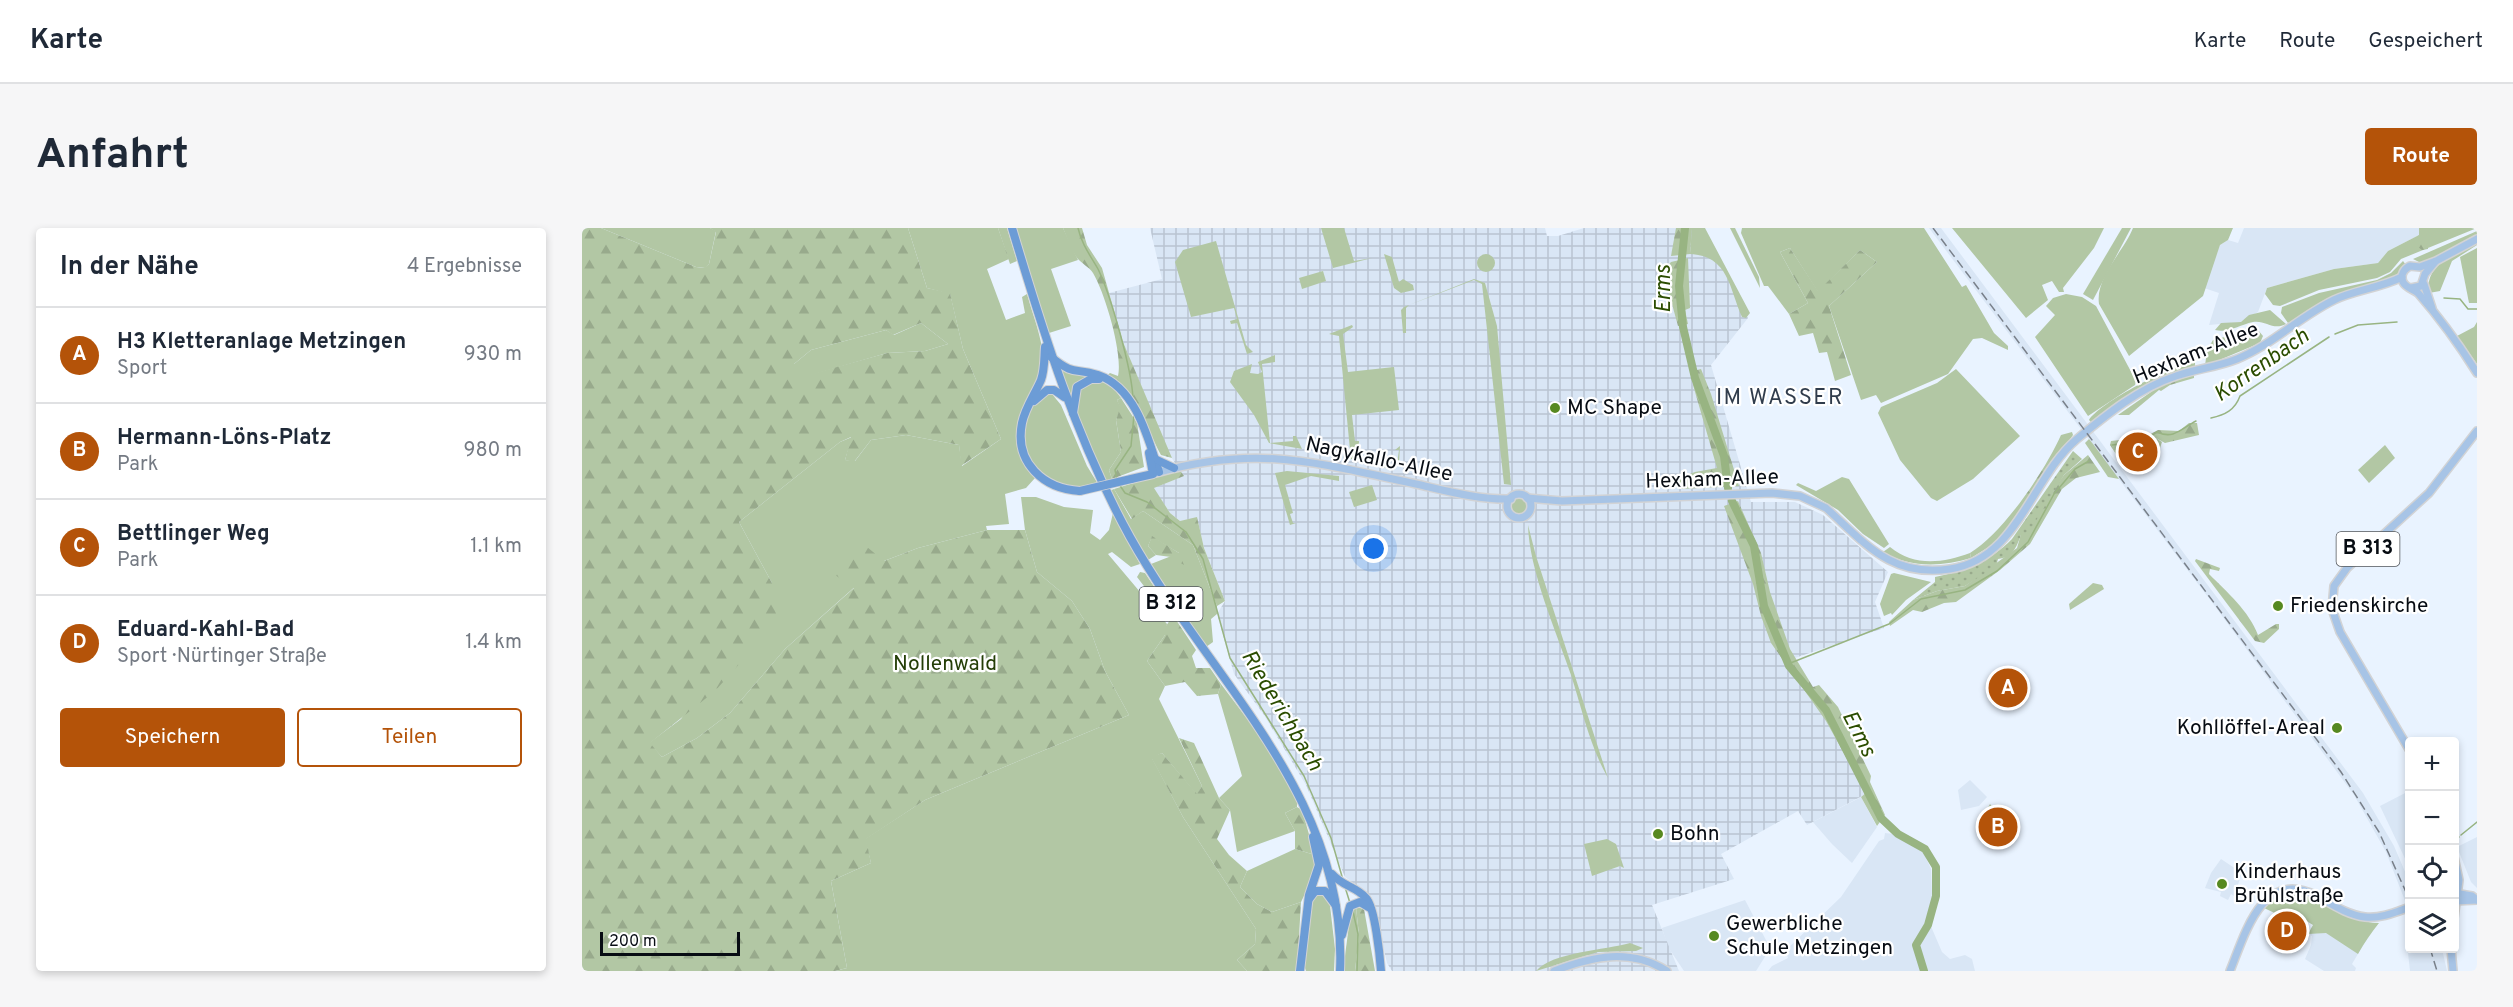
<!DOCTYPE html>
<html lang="de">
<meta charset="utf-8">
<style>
:root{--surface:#fff;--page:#f6f6f7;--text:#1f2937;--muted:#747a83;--line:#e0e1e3;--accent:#b45309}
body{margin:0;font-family:Overpass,sans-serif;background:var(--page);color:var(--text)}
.controls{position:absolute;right:18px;bottom:18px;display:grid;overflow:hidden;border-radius:6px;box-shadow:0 3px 9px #0003}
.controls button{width:54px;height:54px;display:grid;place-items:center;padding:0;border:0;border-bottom:2px solid var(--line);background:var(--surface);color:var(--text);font:30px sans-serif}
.scale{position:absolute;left:18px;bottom:15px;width:140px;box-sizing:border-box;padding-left:6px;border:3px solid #070c13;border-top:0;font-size:16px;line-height:21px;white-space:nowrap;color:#070c13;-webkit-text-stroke:4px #fff;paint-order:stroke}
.you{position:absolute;left:792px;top:321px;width:21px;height:21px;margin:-15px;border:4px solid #fff;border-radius:50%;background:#1a73e8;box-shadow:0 0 0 9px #1a73e833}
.badge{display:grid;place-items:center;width:39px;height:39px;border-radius:50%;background:var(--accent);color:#fff;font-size:20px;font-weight:700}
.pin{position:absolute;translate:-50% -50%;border:3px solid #fff;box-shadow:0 2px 6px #0006}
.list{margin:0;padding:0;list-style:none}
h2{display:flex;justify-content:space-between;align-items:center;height:78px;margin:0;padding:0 24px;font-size:26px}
h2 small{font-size:20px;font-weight:400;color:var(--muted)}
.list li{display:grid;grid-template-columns:39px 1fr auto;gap:18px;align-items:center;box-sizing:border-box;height:96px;padding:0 24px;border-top:2px solid var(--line)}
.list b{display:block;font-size:22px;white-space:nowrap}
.list p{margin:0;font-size:20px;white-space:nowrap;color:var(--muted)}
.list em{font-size:20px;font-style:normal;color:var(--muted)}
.actions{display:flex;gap:12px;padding:18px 24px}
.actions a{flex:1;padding:14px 0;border:2px solid var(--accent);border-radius:6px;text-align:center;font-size:21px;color:var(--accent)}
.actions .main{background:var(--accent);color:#fff}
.icon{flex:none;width:33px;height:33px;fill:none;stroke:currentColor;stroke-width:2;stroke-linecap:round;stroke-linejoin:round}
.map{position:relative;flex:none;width:1895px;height:743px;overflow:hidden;border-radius:6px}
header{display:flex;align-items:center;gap:36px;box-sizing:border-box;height:84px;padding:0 30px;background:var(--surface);border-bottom:2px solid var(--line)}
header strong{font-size:28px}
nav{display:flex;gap:33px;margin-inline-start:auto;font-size:21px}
.intro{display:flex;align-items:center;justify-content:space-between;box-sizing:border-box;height:144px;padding:0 36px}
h1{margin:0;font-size:42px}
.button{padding:15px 27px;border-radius:6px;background:var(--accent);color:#fff;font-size:21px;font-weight:700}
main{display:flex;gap:36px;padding:0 36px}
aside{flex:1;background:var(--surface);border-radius:6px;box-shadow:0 3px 9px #0003}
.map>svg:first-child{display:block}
</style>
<header>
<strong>Karte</strong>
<nav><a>Karte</a><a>Route</a><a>Gespeichert</a></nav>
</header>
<div class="intro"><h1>Anfahrt</h1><a class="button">Route</a></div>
<main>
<aside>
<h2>In der Nähe<small>4 Ergebnisse</small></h2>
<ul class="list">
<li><span class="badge">A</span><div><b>H3 Kletteranlage Metzingen</b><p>Sport</p></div><em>930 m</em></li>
<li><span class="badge">B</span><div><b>Hermann-Löns-Platz</b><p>Park</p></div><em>980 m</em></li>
<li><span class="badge">C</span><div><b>Bettlinger Weg</b><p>Park</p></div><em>1.1 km</em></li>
<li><span class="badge">D</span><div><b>Eduard-Kahl-Bad</b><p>Sport · Nürtinger Straße</p></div><em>1.4 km</em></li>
</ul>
<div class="actions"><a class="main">Speichern</a><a>Teilen</a></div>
</aside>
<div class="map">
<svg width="1895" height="743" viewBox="0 0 1895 743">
<defs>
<pattern id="industrial-grid" width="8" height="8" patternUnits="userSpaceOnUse" patternTransform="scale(1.5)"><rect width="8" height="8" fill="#d9e6f5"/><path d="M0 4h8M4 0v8" fill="none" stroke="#b9c4d1"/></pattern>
<pattern id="forest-firs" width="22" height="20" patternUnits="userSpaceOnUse" patternTransform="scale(1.5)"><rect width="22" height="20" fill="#b2c7a4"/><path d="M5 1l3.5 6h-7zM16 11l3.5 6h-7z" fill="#98aa8c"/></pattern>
<pattern id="garden-dots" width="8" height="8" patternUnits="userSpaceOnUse" patternTransform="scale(1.5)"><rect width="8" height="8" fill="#b2c7a4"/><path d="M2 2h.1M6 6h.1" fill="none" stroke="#98aa8c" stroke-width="1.8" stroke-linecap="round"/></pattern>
</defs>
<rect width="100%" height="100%" fill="#e9f3ff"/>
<g fill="#d9e6f5">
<path d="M1347,0H1359L1781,565L1812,618L1827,653V683L1804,624L1772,567L1629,373Z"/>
<path d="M1662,0H1837V7L1806,23L1796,35L1752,41L1685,60L1676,84L1659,94L1627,97L1637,65L1622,60L1638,17L1646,12L1656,15Z"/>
<path d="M1388,552L1405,569L1397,578L1379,582L1376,562Z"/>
<path d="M1827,563V639L1798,578Z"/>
<path d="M1279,569L1295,599L1270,635L1250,616L1231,594Z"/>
<path d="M1303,605L1312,606L1341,623L1349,641L1350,670L1345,689L1360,724L1368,731L1383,727L1390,731L1393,743H1186L1190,738L1206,730L1204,722L1259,669L1297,613L1302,611Z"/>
<path d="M1895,609V660L1889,654L1875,619Z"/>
<path d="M1639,631L1660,645L1652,668L1649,666L1646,672L1638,668L1639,664L1623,660L1629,645Z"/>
<path d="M1716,669L1777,704H1789L1770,736L1774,740L1773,743H1742L1723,731L1729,717L1730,708L1728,707L1733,697Z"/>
<path d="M1163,672L1186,716L1184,727L1174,743H1102L1086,719L1080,700Z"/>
<path d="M1827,706L1828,720L1860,721L1865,743H1828L1824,707Z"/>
</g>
<path fill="url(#industrial-grid)" d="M568,0H963L965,8H976L1002,0H1120L1166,90L1129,137L1169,274H1213L1241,287L1306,344L1293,374L1302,400L1204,433L1244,491L1284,566L1225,597L1216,583L1139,626L1152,651L1070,677L1097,743H810L805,735L790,669L763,649L724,557L682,487L652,446L635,386L643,373L622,320L615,290L598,293L588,285L571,260L601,248L586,224L541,114L527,65L580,51Z"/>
<g fill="#b2c7a4">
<path d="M19,0H128L134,3L127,36L123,40L114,39Z"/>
<path d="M326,0H416L427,31L405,41L424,92L443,85L440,69L445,66C451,89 465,120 460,143C450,188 417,205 453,250L444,260L423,266L427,296L404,298L405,302L336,320L302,333L203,421L148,485L115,510L80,529L67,515L99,491L190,355L157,294L258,214L270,209L263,232L273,233L289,212L324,207L377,217L380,238L419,211L381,121L368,66L345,60Z"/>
<path d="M433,0H481L496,32L469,41L489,98L467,105Z"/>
<path d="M739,0H762L772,33L790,30L751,40Z"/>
<path d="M1110,0H1123L1168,85L1164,90L1160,89C1147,60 1147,28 1108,26Z"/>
<path d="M1148,0H1153L1177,49L1178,60Z"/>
<path d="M1160,0H1342L1380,59L1384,57L1412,105L1426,118V122L1400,110L1391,111L1366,146L1299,175L1294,167L1279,172L1247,78L1295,34L1278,22L1236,64L1208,20L1198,24L1226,75L1207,86L1186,58H1182L1159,5Z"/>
<path d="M1370,0H1522L1512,20L1481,60L1482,64H1477L1470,53L1460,57L1466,72L1444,90Z"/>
<path d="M1540,0H1549L1511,72L1501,66Z"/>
<path d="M1551,0H1651L1646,12L1638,17L1621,68L1547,128L1517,76C1513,50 1542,23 1551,0Z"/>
<path d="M1846,0H1895L1819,31L1808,44L1795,50L1737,62L1698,78L1691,77L1683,66L1685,60L1752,41L1796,35L1806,23L1837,7L1846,21Z"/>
<path d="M1895,3V8L1855,30L1839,35L1831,31Z"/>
<path d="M634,13L664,117L671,124L665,126L655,95L649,96L648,93L655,91L652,80L609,89L593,34L601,22Z"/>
<path d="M1895,13V17L1870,33L1858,63L1847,65C1842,37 1873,25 1895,13Z"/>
<path d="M1895,20V75H1887L1878,29Z"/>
<path d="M802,26L810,29L817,54L821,51L831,57L832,62L819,65L812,60Z"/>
<circle cx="904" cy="35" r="9"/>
<path d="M1821,33L1824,37L1816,48L1706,95L1699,85L1700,79L1737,65L1795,52L1809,45Z"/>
<path d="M741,43L744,53L720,61L717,50Z"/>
<path d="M892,51L903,55L915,98L929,257L922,256L900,56L892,52L827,77L824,80V105H821L819,82L822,79Z"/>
<path d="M1484,66L1500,69L1514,78L1554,153L1553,157L1506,188L1453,109L1473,87L1464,78L1471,70Z"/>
<path d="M1688,82L1704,96C1691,103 1684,92 1671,94C1657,97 1648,105 1633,102L1639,95L1659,94L1667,87Z"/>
<path d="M1895,94V136L1875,108L1892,99Z"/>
<path d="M339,95L366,116L343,123L305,125L212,152V136L229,122L304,102L312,107Z"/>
<path d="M770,97L771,99L761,106L766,144L812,139L817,182L770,187L773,213H777V231L786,234L788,230L789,234L798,237L801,233L800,237L810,239L811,236H815L817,222H813L818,218L817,235L812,242L761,229L768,222L757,108L747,106Z"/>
<path d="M1670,102H1676L1681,108L1678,115L1623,138L1625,122L1631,112Z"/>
<path d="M693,127V134L680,136L688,215L711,213V208H714L720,221L687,215L672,187L648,154L652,143L670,136L668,145L676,146L680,144L676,134Z"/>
<path d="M1613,134V139L1576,151L1510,195L1507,192C1517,175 1593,135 1613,134Z"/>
<path d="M477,138L492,146L509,148L489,174Z"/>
<path d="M1374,141L1438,208L1391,251L1355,273L1349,270L1318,232L1296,185L1299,179L1355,155Z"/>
<path d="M515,152L530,158L539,170L535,172L539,180L534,192L539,224L527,242L530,251L523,253L493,182L497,159Z"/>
<path d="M465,165L470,166L479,177L505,238L516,256C504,258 492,261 479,258C452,252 435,216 444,190C448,179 456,173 465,165Z"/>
<path d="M1574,210L1580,214L1576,226L1551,245L1547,244L1532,223C1546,216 1560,217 1574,210Z"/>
<path d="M1507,211L1511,216L1537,251L1526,249L1503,215Z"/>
<path d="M1803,217L1813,230L1787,255L1776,242Z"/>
<path d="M705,243L757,248V253L729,248L703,257L711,285L708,286L711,295H714L708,297L693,245Z"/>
<path d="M1260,249L1267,251L1307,316L1302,320L1281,306L1256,282L1214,257L1216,255L1234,263Z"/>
<path d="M790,257L795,272L772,279L767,264Z"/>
<path d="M532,261L549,291L561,283L611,317L635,378V386L629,391L631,414L624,419L569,336L597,325L570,309L566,318L574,327L566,332L527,263Z"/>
<path d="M439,269H454L482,279L511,282L508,305L518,312L527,302L531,285L558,336L549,339L530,324L526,326L585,396L583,407L565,433L583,458L577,471L620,558L615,567L580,525L570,530L601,589L674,701L673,716L655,732L665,743H253L265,740L249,653L289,635L283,611L343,572L547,487L523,443L508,401L490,373L455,344L443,302Z"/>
<circle cx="937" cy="279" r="9"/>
<path d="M946,297L954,328L1026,550C1008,519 1000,481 989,447C974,403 947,342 946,297Z"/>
<path d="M1308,319C1332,339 1361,335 1388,325L1389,330C1359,339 1328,340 1301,324Z"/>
<path d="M1312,345L1349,354L1324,372L1310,387L1309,385L1302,388L1298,376L1309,346Z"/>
<path d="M1511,355L1520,357L1522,361L1488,382L1487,376Z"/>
<path d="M639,456L681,512L715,573V579L703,585L713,603L655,624L648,582L637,570L660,548L636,466Z"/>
<path d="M1408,576L1430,604L1415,617L1409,609L1404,583Z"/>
<path d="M1025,611L1034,616L1042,640L1038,638L1010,648L1002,616Z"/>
<path d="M713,621L733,627V645L719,674L690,684L675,676L658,659L665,643Z"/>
<path d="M1707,664C1740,664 1763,695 1797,695C1790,704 1782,715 1776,726L1744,705L1726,706L1731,697L1713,686L1706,697L1698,692L1699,688L1682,680L1687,673Z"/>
<path d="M737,665L747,669L753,721L752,743H724L722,737L728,676L731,667Z"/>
<path d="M774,679L777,707L773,743H761L769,682Z"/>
<path d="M1048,715L1061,720L1054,723L1016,724L954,743C970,724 1024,722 1048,715Z"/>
</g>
<g fill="url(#forest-firs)" fill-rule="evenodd">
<path d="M0,0H19L114,39L122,40L127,36L134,4L128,0H326L345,60L368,65L381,121L419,211L379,238L377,217L324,207L289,212L272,234L263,232L269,209L258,214L157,294L190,355L195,394L133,463L68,515L80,529L115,510L148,485L203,421L272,360L246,342L262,325L285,319L302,333L336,320L405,302H443L455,344L490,373L508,401L523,443L547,487L343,572L284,611L289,635L249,653L265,740L253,743H0ZM339,95L366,116L343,123L305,125L212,151V136L229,122L304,102L311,107Z"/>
<path d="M416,0H425L435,33L428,36Z"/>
<path d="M481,0H500L505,17L520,40L541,114L590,230L579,227C563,198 557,162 524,148L528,145L536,148C541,126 523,65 511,45C507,39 499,35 495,30C489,21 485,10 481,0Z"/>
<path d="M1094,0H1110L1108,26L1089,28Z"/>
<path d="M1837,0H1846V21L1840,22L1831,15L1837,7Z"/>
<path d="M1208,20L1236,63L1278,22L1295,34L1247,78L1269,147L1253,153L1245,124L1237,125L1231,105L1217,108L1207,86L1226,75L1198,24Z"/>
<path d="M1106,30L1108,80L1103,82L1106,96L1096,98L1081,43L1089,34Z"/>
<path d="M1119,141L1129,166L1157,258L1099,261L1095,251L1113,244L1135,240L1111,157L1115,142Z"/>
<path d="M1612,147V150L1588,157L1579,163L1577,162L1547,187H1536L1579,157Z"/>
<path d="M539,170L555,195L562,239L530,251L527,242L539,224L534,192L538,180L535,172Z"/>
<path d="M1607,195H1615L1617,207L1583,215L1574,210C1560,217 1546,216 1532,223L1528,217L1529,213L1563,209L1576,202L1597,203Z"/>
<path d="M1490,204L1491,207L1420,307L1410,317L1389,330L1388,325C1421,305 1463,243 1479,207Z"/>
<path d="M1506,227L1518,244L1494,250L1480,261L1448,316L1418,342L1374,374L1362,375L1340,384L1331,382L1308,398L1307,394L1331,372L1355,363L1383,358L1435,320L1439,306L1482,247Z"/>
<path d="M597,241L602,248L572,260L588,285L598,293L615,289L622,320L643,373L635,378L611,317L561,283L550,291L532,261Z"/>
<path d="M1156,273L1179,325L1188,364L1208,421L1231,459L1237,457L1256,479L1289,548L1288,554L1303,587L1295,598L1279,569L1284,565L1244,493L1189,415L1179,388L1171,356L1142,278Z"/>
<path d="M570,308L597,325L602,337L589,329L574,327L566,318Z"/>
<path d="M1614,331L1638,340L1637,343L1628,341L1627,346C1645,364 1667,383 1676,407L1694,396H1697V401L1682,415L1673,413L1613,333Z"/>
<path d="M558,344L563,345L614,422L610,428L614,440H628L639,456L636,466L615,468L603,454L583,458L565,433L583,407L582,401L588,392L555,349Z"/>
<path d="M597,510L612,515L637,570L648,582L635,611L647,627L665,643L658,659L675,676L690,684L719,674L715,743H665L655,732L673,716L674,701L601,589L569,529L580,525L615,566L620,558Z"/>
<path d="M715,579L720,582L733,627L713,621V603L703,585Z"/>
<path d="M774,679L782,681L793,743H773L777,707Z"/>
</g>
<path fill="url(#garden-dots)" d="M1491,223L1500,231L1482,247L1447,304L1439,307C1434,320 1431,329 1416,331L1414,338L1383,358L1355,363L1331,372L1353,354V349C1384,343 1407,334 1430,311Z"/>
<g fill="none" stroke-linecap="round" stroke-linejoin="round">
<g stroke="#98b482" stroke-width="1.5">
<path d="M496,0C500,17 508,27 516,41C529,68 550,142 551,171"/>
<path d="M1862,70L1878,71L1886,81H1895"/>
<path d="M1753,106L1776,97L1815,94"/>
<path d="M1629,190C1643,187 1653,182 1658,168L1747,109"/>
<path d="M1530,217L1562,213L1575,204C1592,212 1600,200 1614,193"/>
<path d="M535,252L533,242L549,218L552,187"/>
<path d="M537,256L543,265L565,274L604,304L621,331L648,430L722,548L749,610L761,652"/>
<path d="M1206,436L1307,396L1339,371L1383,362L1415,343L1446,314L1472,266L1493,241L1507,233"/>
<path d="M1879,607L1895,594"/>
<path d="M1873,610L1877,609"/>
<path d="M763,659L768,675"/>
<path d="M770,679L776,706L775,743"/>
</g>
<g stroke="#98b482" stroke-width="8">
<path d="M1103,0L1097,58L1101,99L1113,150L1142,228L1146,260"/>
<path d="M1150,273L1172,318L1182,378L1207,438L1244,482L1299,590L1316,606L1343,621L1354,639V668L1346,697L1334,717L1342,743"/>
</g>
<defs>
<g id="major">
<path d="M1895,11L1854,33L1838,39L1828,38C1822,41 1818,47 1821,54C1824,60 1831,61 1836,65C1857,89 1878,118 1895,145"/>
<path d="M1842,56L1850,80"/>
<path d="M1829,60L1839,58L1843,46L1853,34"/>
<path d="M574,245C676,216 735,235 834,256C865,263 897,272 929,271"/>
<circle cx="937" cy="278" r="12"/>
<path d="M945,270L980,273L1190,265L1218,268L1244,280C1283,315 1309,350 1368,341C1436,331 1449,250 1495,211C1524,187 1557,160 1594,148C1614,141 1635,139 1655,131C1690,117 1717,89 1752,72C1773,62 1798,60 1820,49"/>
<path d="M1828,523L1758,404L1750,381L1752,358L1765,340L1847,265L1895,203"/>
<path d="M1872,629L1877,652L1872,690"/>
<path d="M1872,665L1890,668L1895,672"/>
<path d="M1872,673L1895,672"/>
<path d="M1869,720L1871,743"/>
<path d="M972,743C1011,728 1048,720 1085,743"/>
<path d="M1648,743C1663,706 1680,641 1733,667C1748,675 1765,687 1783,689C1798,691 1814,684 1828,679"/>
</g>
<g id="highway">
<path d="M430,0C462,107 494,211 548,309C627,451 766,568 758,743"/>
<path d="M463,119C462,130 463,141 459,152C453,166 443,180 440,195C432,235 462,261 498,263"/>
<path d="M469,129C494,149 492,139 516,147C554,160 566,210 577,244"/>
<path d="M452,173L465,162H472L482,169"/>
<path d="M491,185L495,159L509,151H517"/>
<path d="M573,231L592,240"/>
<path d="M549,251L571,246L567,225"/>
<path d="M750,646C760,658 775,659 784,670C793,679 798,729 799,743"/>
<path d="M727,671L733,663H743L754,678"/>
<path d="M760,707L768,678L778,674L788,680"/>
<path d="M718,743L727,667L737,637L731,609"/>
</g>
</defs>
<use href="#major" stroke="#d2d3d5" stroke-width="10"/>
<use href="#highway" stroke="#d2d3d5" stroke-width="10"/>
<use href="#major" stroke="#a7c4e6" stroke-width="7"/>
<use href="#highway" stroke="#6c9cd6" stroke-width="8"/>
<g stroke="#79808a" stroke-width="1.5" stroke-dasharray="9 4.5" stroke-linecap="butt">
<path d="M1351,0L1759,544L1797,604L1828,673"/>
<path d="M1848,720L1855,743"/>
</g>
<defs>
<path id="highway-bridge" d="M498,263L549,251"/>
</defs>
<use href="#highway-bridge" stroke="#d2d3d5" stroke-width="10" stroke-linecap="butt"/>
<use href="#highway-bridge" stroke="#6c9cd6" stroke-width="8"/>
</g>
<g fill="#578920" stroke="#fff" stroke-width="2">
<circle cx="973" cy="180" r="6"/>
<circle cx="1696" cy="378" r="6"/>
<circle cx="1755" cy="500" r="6"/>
<circle cx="1076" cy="606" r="6"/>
<circle cx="1640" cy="656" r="6"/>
<circle cx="1132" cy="708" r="6"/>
</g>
<g text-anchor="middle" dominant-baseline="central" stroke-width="4.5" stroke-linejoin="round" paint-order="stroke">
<g fill="#fff" stroke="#51555a" stroke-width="1.5">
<rect x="1754.5" y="304" width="63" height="34" rx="4.5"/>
<rect x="557.5" y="359" width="63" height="34" rx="4.5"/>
</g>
<g font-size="20" font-weight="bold" fill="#070c13">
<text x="1786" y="321">B 313</text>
<text x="589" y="376">B 312</text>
</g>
<g font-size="21" fill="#070c13" stroke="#fff">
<text transform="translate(1614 126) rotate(-22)">Hexham-Allee</text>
<text transform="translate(797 232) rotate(12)">Nagykallo-Allee</text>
<text transform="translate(1130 252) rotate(-2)">Hexham-Allee</text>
</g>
<g font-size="21" fill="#070c13" stroke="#fff" text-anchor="start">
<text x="985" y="180">MC Shape</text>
<text x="1708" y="378">Friedenskirche</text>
<text x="1743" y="500" text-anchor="end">Kohllöffel-Areal</text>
<text x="1088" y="606">Bohn</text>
<text x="1652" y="644">Kinderhaus<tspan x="1652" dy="24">Brühlstraße</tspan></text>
<text x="1144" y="696">Gewerbliche<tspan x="1144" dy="24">Schule Metzingen</tspan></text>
</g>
<g font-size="21" fill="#243e07" stroke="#fff">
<text x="363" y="436">Nollenwald</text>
</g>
<g font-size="22" font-style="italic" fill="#2b4d00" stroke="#fff">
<text transform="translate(1082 61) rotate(-90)">Erms</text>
<text transform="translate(1680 138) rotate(-35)">Korrenbach</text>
<text transform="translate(699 483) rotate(59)">Riederichbach</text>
<text transform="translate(1276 506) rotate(63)">Erms</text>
</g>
<g font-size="22" letter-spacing="1.5" fill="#303c4c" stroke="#fff">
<text x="1198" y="170">IM WASSER</text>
</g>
</g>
</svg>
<div class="controls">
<button>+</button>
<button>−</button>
<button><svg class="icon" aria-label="locate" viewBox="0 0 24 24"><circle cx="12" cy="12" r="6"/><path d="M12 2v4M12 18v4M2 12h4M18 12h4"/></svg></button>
<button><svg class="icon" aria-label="layers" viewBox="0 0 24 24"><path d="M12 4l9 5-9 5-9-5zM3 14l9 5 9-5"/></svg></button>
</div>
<div class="scale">200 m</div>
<div class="you"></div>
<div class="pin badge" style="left:1426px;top:460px">A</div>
<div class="pin badge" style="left:1416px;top:599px">B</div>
<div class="pin badge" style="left:1556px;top:224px">C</div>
<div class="pin badge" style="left:1705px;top:703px">D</div>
</div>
</main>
